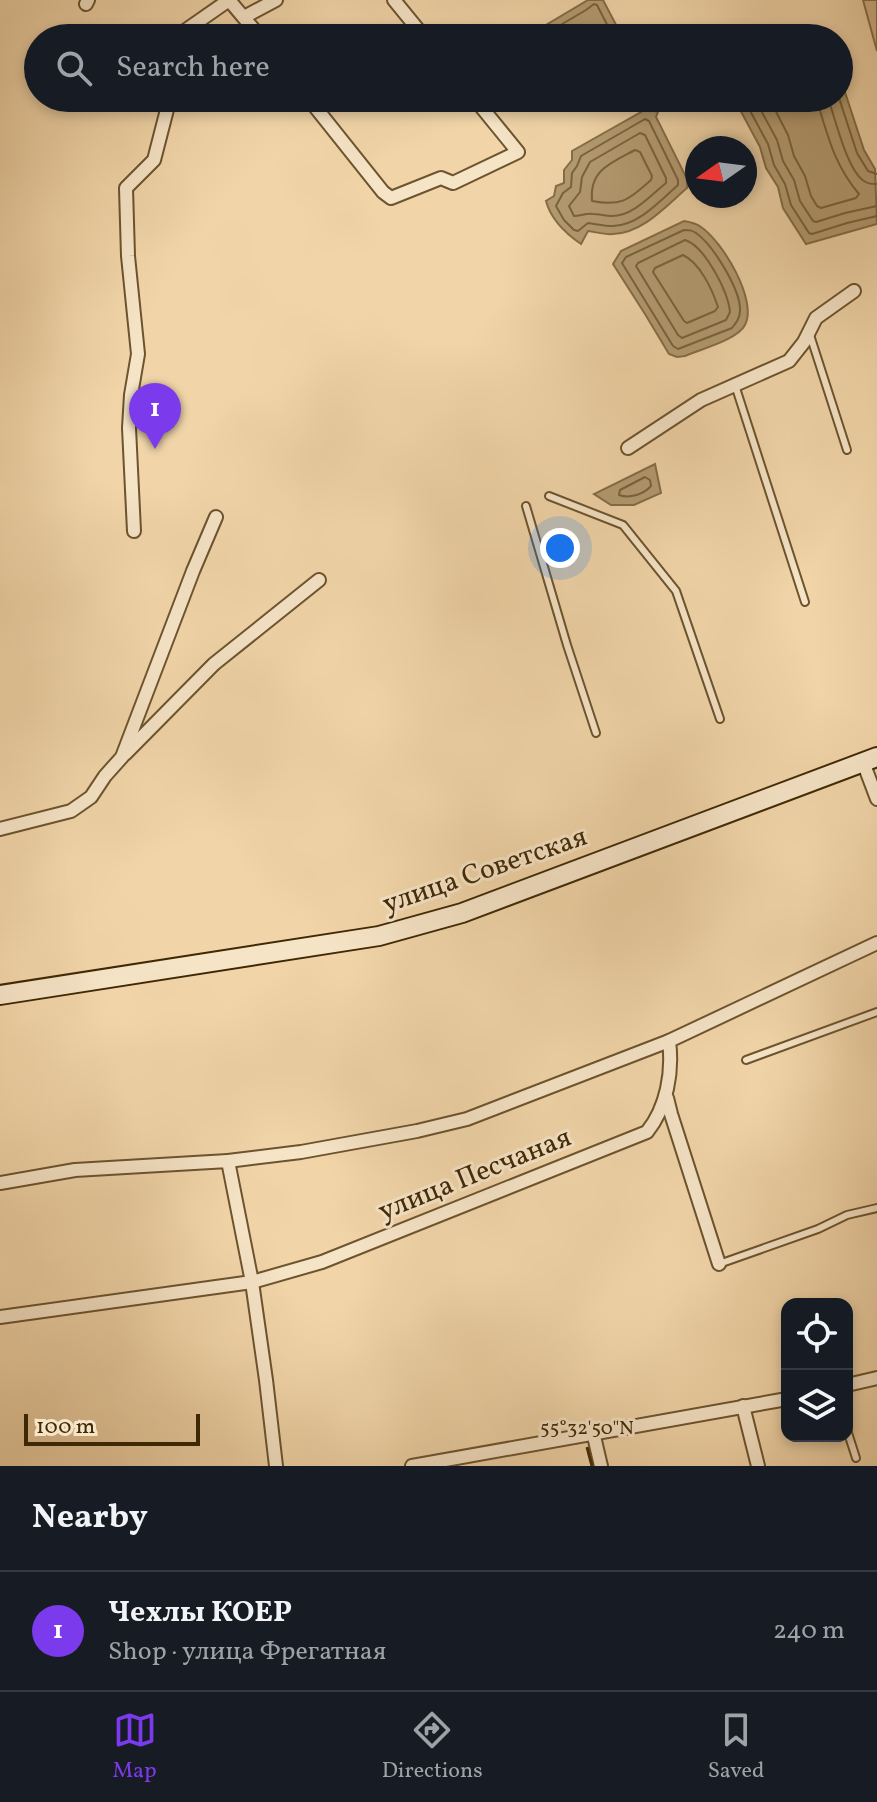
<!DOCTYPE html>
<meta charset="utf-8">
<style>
:root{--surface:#171b24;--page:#20242c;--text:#f1f3f6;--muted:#9ea1a6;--line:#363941;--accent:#7c3aed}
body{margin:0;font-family:Vollkorn,serif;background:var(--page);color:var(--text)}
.controls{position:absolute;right:24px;bottom:24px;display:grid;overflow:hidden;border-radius:16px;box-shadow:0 4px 12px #0003}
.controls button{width:72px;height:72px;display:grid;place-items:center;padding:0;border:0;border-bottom:2px solid var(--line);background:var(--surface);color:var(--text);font:40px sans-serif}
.compass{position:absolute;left:685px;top:136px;width:72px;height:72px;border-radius:50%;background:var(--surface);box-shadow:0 4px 12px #0003;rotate:256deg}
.scale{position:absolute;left:24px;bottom:20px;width:176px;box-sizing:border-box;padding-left:8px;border:4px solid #3f2905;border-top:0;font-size:22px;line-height:28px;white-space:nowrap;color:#3f2905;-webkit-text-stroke:6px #f6e4c7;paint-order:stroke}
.you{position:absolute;left:560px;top:548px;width:28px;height:28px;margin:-20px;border:6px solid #fff;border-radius:50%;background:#1a73e8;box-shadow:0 0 0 12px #1a73e833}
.badge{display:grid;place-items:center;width:52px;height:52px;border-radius:50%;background:var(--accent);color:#fff;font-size:26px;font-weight:700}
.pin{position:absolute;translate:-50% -66px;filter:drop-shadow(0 2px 4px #0008)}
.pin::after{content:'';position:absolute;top:42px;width:28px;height:24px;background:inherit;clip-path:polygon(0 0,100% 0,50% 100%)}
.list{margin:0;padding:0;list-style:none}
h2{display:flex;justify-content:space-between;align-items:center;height:104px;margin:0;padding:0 32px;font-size:34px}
h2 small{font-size:26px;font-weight:400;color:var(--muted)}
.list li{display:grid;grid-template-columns:52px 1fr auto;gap:24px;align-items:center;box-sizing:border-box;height:120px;padding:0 32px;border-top:2px solid var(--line)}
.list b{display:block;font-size:30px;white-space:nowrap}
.list p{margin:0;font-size:26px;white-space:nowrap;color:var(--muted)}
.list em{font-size:26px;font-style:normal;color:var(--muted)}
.icon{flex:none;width:44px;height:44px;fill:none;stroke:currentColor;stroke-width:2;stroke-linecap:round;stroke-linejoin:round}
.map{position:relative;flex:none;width:877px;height:1466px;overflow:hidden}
.search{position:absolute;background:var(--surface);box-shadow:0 4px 12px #0003;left:24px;right:24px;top:24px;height:88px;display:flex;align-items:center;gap:20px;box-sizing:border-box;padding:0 28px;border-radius:44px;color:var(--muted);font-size:30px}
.sheet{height:224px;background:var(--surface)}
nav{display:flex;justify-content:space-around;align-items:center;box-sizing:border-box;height:112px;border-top:2px solid var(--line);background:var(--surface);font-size:22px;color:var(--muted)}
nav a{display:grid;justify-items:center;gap:4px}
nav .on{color:var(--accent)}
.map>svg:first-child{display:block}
</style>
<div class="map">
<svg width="877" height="1466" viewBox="0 0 877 1466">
<rect width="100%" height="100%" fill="#f1d5a9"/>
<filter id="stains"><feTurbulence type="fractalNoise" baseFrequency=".0025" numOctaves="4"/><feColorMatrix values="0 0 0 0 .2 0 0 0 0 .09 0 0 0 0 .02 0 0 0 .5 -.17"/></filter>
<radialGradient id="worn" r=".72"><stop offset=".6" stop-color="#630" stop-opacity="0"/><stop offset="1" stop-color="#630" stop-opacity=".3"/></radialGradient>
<path fill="#d3b88d" stroke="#897049" stroke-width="2" d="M863,0H877V51Z"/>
<g fill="#b49b71" stroke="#856d46" stroke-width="2">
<path d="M588,0H603L623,38H538L541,28Z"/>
<path d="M839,74L864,150L875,169L877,224L806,244L783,208L778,187L766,168L760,147L737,104L740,98H839Z"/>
<path d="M561,98H611C591,107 576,122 561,98Z"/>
<path d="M651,110L658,112L656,117L687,179V188C666,206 643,233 613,234C605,235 596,232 588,231L581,244C565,233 551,220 546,201L554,196L556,186L564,183V170L572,160V151L643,111Z"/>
<path d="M684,221C690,222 696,223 701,227C722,241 758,300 745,325C737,340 701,349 685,356L677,357L669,354L645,314L613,264L621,251Z"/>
<path d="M655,464L661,493L634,505H611L594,494Z"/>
</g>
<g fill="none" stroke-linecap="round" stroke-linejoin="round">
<g stroke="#7a623b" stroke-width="2">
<path d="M546,38L547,33L586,10L594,4L597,5L614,38"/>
<path d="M746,98L747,105L768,144L774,165L785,184L791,205L809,233L812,234L847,223L877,216"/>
<path d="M756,98L757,103L777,140L783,161L794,180L800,201L813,221L816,222L845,213L877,206"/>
<path d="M769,98L788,135L794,156L805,176L811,196L817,206L821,208L856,198L859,194C833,163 828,135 816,98"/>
<path d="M828,98C835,118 847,170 864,181C869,184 871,184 877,184"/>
<path d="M839,98L857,153L868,171L877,174"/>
<path d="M645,119L649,121L678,180V185C660,201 639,225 613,226C605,226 596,224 588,223L578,231L574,230L564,220L556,206L563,193L571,187L572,173L577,166L581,156Z"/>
<path d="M640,133L645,135L666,178V183C651,195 633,216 612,216C606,216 599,214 593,214C586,213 580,216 574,216L569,206L580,192L582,177L590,162Z"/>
<path d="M635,150L640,152L652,176L651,180C629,199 623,207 592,201C589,170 611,163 635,150Z"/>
<path d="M684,230C690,230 691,230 696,233C713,245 741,290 740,311C740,318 736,323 732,328L678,349L673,346L622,263L626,257Z"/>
<path d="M685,240C705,246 728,292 730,312L726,320L682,338L678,335L636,266L638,263Z"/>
<path d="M683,255C700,263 712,289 718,307L715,311L687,323L684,321L653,272L655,268Z"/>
<path d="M645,477L650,480L651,486C644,494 630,499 619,495L620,490Z"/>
</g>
<defs>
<g id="lane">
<path d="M810,335L847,450"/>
<path d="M735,385L805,602"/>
<path d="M549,496L623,525L676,591L720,719"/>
<path d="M526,506L567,645L596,733"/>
<path d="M746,1060L877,1012"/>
<path d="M719,1264L818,1229L847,1215L877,1208"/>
<path d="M847,1422L848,1433L856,1458"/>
</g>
<g id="street">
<path d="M394,0L425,38"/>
<path d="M86,4L88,0"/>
<path d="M244,17L276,0"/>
<path d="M184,38L186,30L229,0L261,38"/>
<path d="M308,98L383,192L391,198L441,178L453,183L518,152L474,98"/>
<path d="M628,448L701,400L789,361L804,342L816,318L854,291"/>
<path d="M134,531L129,428L131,395L138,354L128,256L126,188L154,160L170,98"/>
<path d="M125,754L214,664L319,580"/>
<path d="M863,762L877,799"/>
<path d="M0,829L71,811L91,797L105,776L122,757L193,571L216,517"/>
<path d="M667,1098L671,1114L719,1264"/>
<path d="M228,1161L301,1152L417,1131L467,1119L669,1041"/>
<path d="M0,1183L75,1170L228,1161L252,1282L266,1380L276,1466"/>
<path d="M0,1317L252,1282L322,1262L647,1132C667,1107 673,1072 669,1041L877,943"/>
<path d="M847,1385L877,1378"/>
<path d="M743,1406L758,1466"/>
<path d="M593,1432L601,1466"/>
<path d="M412,1466L787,1399"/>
</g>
<path id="secondary" d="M0,995L379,936L462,913L877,757"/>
</defs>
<use href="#lane" stroke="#6c542e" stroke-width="10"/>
<use href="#street" stroke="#6c542e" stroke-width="16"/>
<use href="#secondary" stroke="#3f2905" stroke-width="22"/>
<use href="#lane" stroke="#f6e4c7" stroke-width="6"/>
<use href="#street" stroke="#f6e4c7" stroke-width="12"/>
<use href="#secondary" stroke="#f6e4c7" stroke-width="18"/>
</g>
<path fill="none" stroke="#3f2905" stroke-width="3" d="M587,1447L592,1466"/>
<g text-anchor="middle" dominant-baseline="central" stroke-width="6" stroke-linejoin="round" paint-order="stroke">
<g font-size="28" fill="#3f2905" stroke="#f6e4c7">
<text transform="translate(485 871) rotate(-19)">улица Советская</text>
<text transform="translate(475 1175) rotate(-22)">улица Песчаная</text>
</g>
</g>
<g font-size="20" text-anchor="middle" fill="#3f2905" stroke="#f6e4c7" stroke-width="6" stroke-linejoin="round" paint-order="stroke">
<text x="587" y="1434">55°32'50"N</text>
</g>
<rect width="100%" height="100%" filter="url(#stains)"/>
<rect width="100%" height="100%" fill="url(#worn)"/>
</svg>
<div class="controls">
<button><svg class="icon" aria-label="locate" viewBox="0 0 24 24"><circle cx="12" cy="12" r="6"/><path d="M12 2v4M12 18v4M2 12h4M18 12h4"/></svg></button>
<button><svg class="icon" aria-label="layers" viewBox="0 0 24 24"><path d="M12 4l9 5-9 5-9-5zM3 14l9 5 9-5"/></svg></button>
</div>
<svg class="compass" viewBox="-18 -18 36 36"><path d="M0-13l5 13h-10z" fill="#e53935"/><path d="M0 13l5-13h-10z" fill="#9ea1a6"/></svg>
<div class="scale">100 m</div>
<div class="you"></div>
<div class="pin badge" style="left:155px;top:449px">1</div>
<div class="search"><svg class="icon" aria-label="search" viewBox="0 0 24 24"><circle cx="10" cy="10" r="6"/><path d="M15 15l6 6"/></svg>Search here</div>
</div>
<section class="sheet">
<h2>Nearby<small></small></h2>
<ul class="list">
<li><span class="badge">1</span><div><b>Чехлы КОЕР</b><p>Shop · улица Фрегатная</p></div><em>240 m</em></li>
</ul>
</section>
<nav>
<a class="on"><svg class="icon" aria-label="map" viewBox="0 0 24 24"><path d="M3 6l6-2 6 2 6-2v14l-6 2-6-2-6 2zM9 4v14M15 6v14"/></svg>Map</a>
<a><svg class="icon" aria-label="directions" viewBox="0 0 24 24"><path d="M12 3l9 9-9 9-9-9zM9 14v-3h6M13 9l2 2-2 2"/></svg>Directions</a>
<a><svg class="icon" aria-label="saved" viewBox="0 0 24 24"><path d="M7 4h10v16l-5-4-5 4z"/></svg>Saved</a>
</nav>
